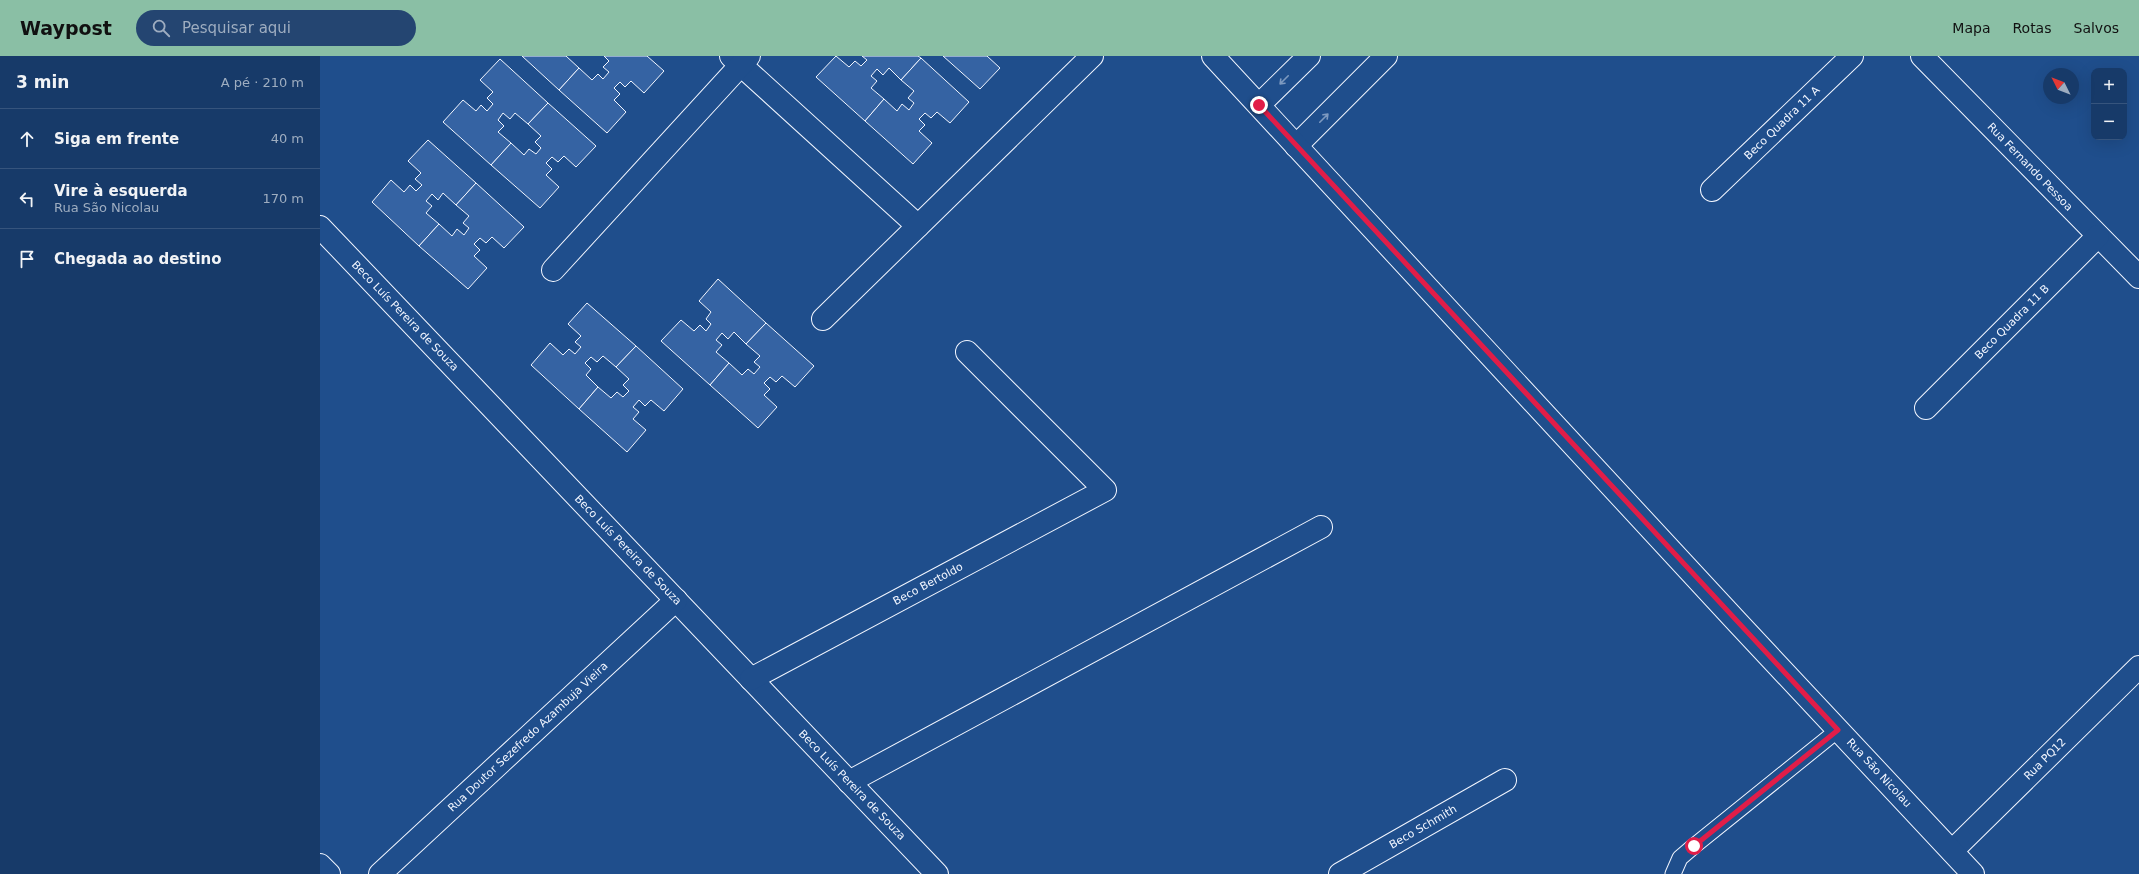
<!DOCTYPE html>
<html lang="pt">
<meta charset="utf-8">
<style>
:root{--surface:#173a69;--page:#244571;--text:#f1f3f6;--muted:#9eadc0;--line:#36547d;--accent:#8abfa5}
body{margin:0;font-family:"DejaVu Sans",sans-serif;background:var(--page);color:var(--text)}
.controls{position:absolute;right:12px;top:12px;display:grid;overflow:hidden;border-radius:8px;box-shadow:0 4px 16px #0002}
.controls button{width:36px;height:36px;display:grid;place-items:center;padding:0;border:0;border-bottom:1px solid var(--line);background:var(--surface);color:var(--text);font:20px sans-serif}
.compass{position:absolute;left:1723px;top:12px;width:36px;height:36px;border-radius:50%;background:var(--surface);box-shadow:0 4px 16px #0002;rotate:312deg}
.stop{position:absolute;width:12px;height:12px;margin:-9px;border:3px solid #e11d48;border-radius:50%;background:#fff}
.stop.end{background:#e11d48;border-color:#fff;box-shadow:0 1px 4px #0008}
.list{margin:0;padding:0;list-style:none}
h2{display:flex;justify-content:space-between;align-items:center;height:52px;margin:0;padding:0 16px;font-size:17px}
h2 small{font-size:13px;font-weight:400;color:var(--muted)}
.list li{display:grid;grid-template-columns:26px 1fr auto;gap:12px;align-items:center;box-sizing:border-box;height:60px;padding:0 16px;border-top:1px solid var(--line)}
.list b{display:block;font-size:15px;white-space:nowrap}
.list p{margin:0;font-size:13px;white-space:nowrap;color:var(--muted)}
.list em{font-size:13px;font-style:normal;color:var(--muted)}
.icon{flex:none;width:22px;height:22px;fill:none;stroke:currentColor;stroke-width:2;stroke-linecap:round;stroke-linejoin:round}
.map{position:relative;flex:none;width:1819px;height:818px;overflow:hidden}
header{display:flex;align-items:center;gap:24px;box-sizing:border-box;height:56px;padding:0 20px;background:var(--accent);color:#111}
header strong{font-size:19px}
nav{display:flex;gap:22px;margin-inline-start:auto;font-size:14px}
.search{width:280px;height:36px;background:var(--page);display:flex;align-items:center;gap:10px;box-sizing:border-box;padding:0 14px;border-radius:22px;color:var(--muted);font-size:15px}
main{display:flex}
aside{flex:1;background:var(--surface)}
.map>svg:first-child{display:block}
</style>
<header>
<strong>Waypost</strong>
<div class="search"><svg class="icon" aria-label="search" viewBox="0 0 24 24"><circle cx="10" cy="10" r="6"/><path d="M15 15l6 6"/></svg>Pesquisar aqui</div>
<nav><a>Mapa</a><a>Rotas</a><a>Salvos</a></nav>
</header>
<main>
<aside>
<h2>3 min<small>A pé · 210 m</small></h2>
<ul class="list">
<li><svg class="icon" aria-label="ahead" viewBox="0 0 24 24"><path d="M12 20V5M6 11l6-6 6 6"/></svg><div><b>Siga em frente</b></div><em>40 m</em></li>
<li><svg class="icon" aria-label="left" viewBox="0 0 24 24"><path d="M17 20v-9H6M10 6l-5 5 5 5"/></svg><div><b>Vire à esquerda</b><p>Rua São Nicolau</p></div><em>170 m</em></li>
<li><svg class="icon" aria-label="arrive" viewBox="0 0 24 24"><path d="M6 21V4h12l-3 4 3 4H6"/></svg><div><b>Chegada ao destino</b></div></li>
</ul>
</aside>
<div class="map">
<svg width="1819" height="818" viewBox="0 0 1819 818">
<rect width="100%" height="100%" fill="#1f4e8c"/>
<g fill="#3563a3" stroke="#f2f6ff">
<path d="M202,0H246L259,12L239,34Z"/>
<path d="M284,0H327L344,15L324,37L311,25L305,31L300,26L294,32L300,38L294,44L306,56L287,77L239,34L259,12L272,24L278,18L283,23L289,16L283,11L289,5Z"/>
<path d="M516,0L529,11L535,5L541,10L547,4L542,0H598L601,2L581,24L569,12L563,19L557,13L551,20L557,25L551,32L564,43L545,65L496,21Z"/>
<path d="M623,0H667L680,12L660,33Z"/>
<path d="M601,2L649,46L630,67L617,56L611,62L605,57L599,63L605,69L599,75L612,87L593,108L545,65L564,43L577,55L582,48L589,54L594,47L588,42L594,35L581,24Z"/>
<path d="M180,3L228,47L208,68L195,57L190,63L183,57L178,64L184,70L178,76L191,87L171,109L123,66L143,44L156,55L161,49L167,55L173,48L167,42L173,36L160,24Z"/>
<path d="M228,47L276,90L256,111L244,100L238,106L232,101L226,107L232,113L226,119L239,131L220,152L171,109L191,87L204,99L209,93L216,98L221,92L215,86L221,80L208,68Z"/>
<path d="M108,84L156,127L136,149L123,137L118,144L112,138L106,145L112,150L106,157L119,168L99,190L52,146L71,124L84,136L90,129L96,135L102,129L95,123L101,117L88,105Z"/>
<path d="M156,127L204,171L184,192L172,181L166,187L160,182L154,188L160,194L154,200L167,212L148,233L99,190L119,168L132,180L137,173L144,179L149,172L143,167L149,160L136,149Z"/>
<path d="M398,223L446,267L426,288L414,276L408,283L402,277L396,284L402,289L396,296L409,307L390,329L341,285L361,264L374,275L380,269L386,275L391,268L386,263L391,256L379,245Z"/>
<path d="M267,247L316,290L296,311L283,300L277,306L271,301L265,307L271,313L266,319L278,331L259,353L211,309L230,287L243,299L249,293L255,298L261,291L255,286L261,280L248,268Z"/>
<path d="M446,267L494,310L475,331L462,320L456,326L450,321L444,327L450,333L444,339L457,351L438,372L390,329L409,307L422,319L428,313L434,318L440,311L434,306L440,300L426,288Z"/>
<path d="M316,290L363,333L344,355L331,344L325,350L319,344L313,351L319,356L313,363L326,374L307,396L259,353L278,331L291,342L297,336L303,341L309,335L303,329L309,323L296,311Z"/>
</g>
<g fill="none" stroke-linecap="round" stroke-linejoin="round">
<defs>
<path id="lane" d="M1353,818L1360,802L1374,790L1518,674"/>
<g id="street">
<path d="M411,0L598,170"/>
<path d="M1602,0L1819,221"/>
<path d="M939,49L989,0"/>
<path d="M976,90L1066,0"/>
<path d="M1392,134L1532,0"/>
<path d="M0,171L617,818"/>
<path d="M233,214L429,0"/>
<path d="M503,263L772,0"/>
<path d="M1606,352L1778,180"/>
<path d="M431,623L785,434L647,296"/>
<path d="M529,726L1001,471"/>
<path d="M1632,795L1819,611"/>
<path d="M0,809L9,818"/>
<path d="M60,818L356,544"/>
<path d="M1020,818L1185,724"/>
</g>
<path id="secondary" d="M893,0L1418,567L1653,818"/>
</defs>
<use href="#lane" stroke="#f2f6ff" stroke-width="17"/>
<use href="#street" stroke="#f2f6ff" stroke-width="24"/>
<use href="#secondary" stroke="#f2f6ff" stroke-width="24"/>
<use href="#lane" stroke="#1f4e8c" stroke-width="15"/>
<use href="#street" stroke="#1f4e8c" stroke-width="22"/>
<use href="#secondary" stroke="#1f4e8c" stroke-width="22"/>
</g>
<defs><path id="oneway-shaft" d="M-6 0H5M1.5-3L5.5 0L1.5 3" fill="none" stroke-width="1.6" stroke-linecap="round" stroke-linejoin="round"/></defs>
<g stroke="#7e9ac0">
<use href="#oneway-shaft" transform="translate(964 24) rotate(135)"/>
<use href="#oneway-shaft" transform="translate(1004 62) rotate(-45)"/>
</g>
<g fill="none" stroke-linecap="round" stroke-linejoin="round">
<path stroke="#e11d48" stroke-width="5" d="M939,49L1518,674L1374,790"/>
</g>
<g text-anchor="middle" dominant-baseline="central" stroke-width="3" stroke-linejoin="round" paint-order="stroke">
<g font-size="11" fill="#f2f6ff" stroke="#1f4e8c">
<text transform="translate(1462 67) rotate(-44)">Beco Quadra 11 A</text>
<text transform="translate(1710 111) rotate(46)">Rua Fernando Pessoa</text>
<text transform="translate(85 260) rotate(46)">Beco Luís Pereira de Souza</text>
<text transform="translate(1692 266) rotate(-45)">Beco Quadra 11 B</text>
<text transform="translate(308 494) rotate(46)">Beco Luís Pereira de Souza</text>
<text transform="translate(608 528) rotate(-28)">Beco Bertoldo</text>
<text transform="translate(208 681) rotate(-43)">Rua Doutor Sezefredo Azambuja Vieira</text>
<text transform="translate(1725 703) rotate(-45)">Rua PQ12</text>
<text transform="translate(1559 717) rotate(47)">Rua São Nicolau</text>
<text transform="translate(532 729) rotate(46)">Beco Luís Pereira de Souza</text>
<text transform="translate(1103 771) rotate(-30)">Beco Schmith</text>
</g>
</g>
</svg>
<div class="controls">
<button>+</button>
<button>−</button>
</div>
<svg class="compass" viewBox="-18 -18 36 36"><path d="M0-13l5 13h-10z" fill="#e53935"/><path d="M0 13l5-13h-10z" fill="#9eadc0"/></svg>
<div class="stop" style="left:1374px;top:790px"></div>
<div class="stop end" style="left:939px;top:49px"></div>
</div>
</main>
